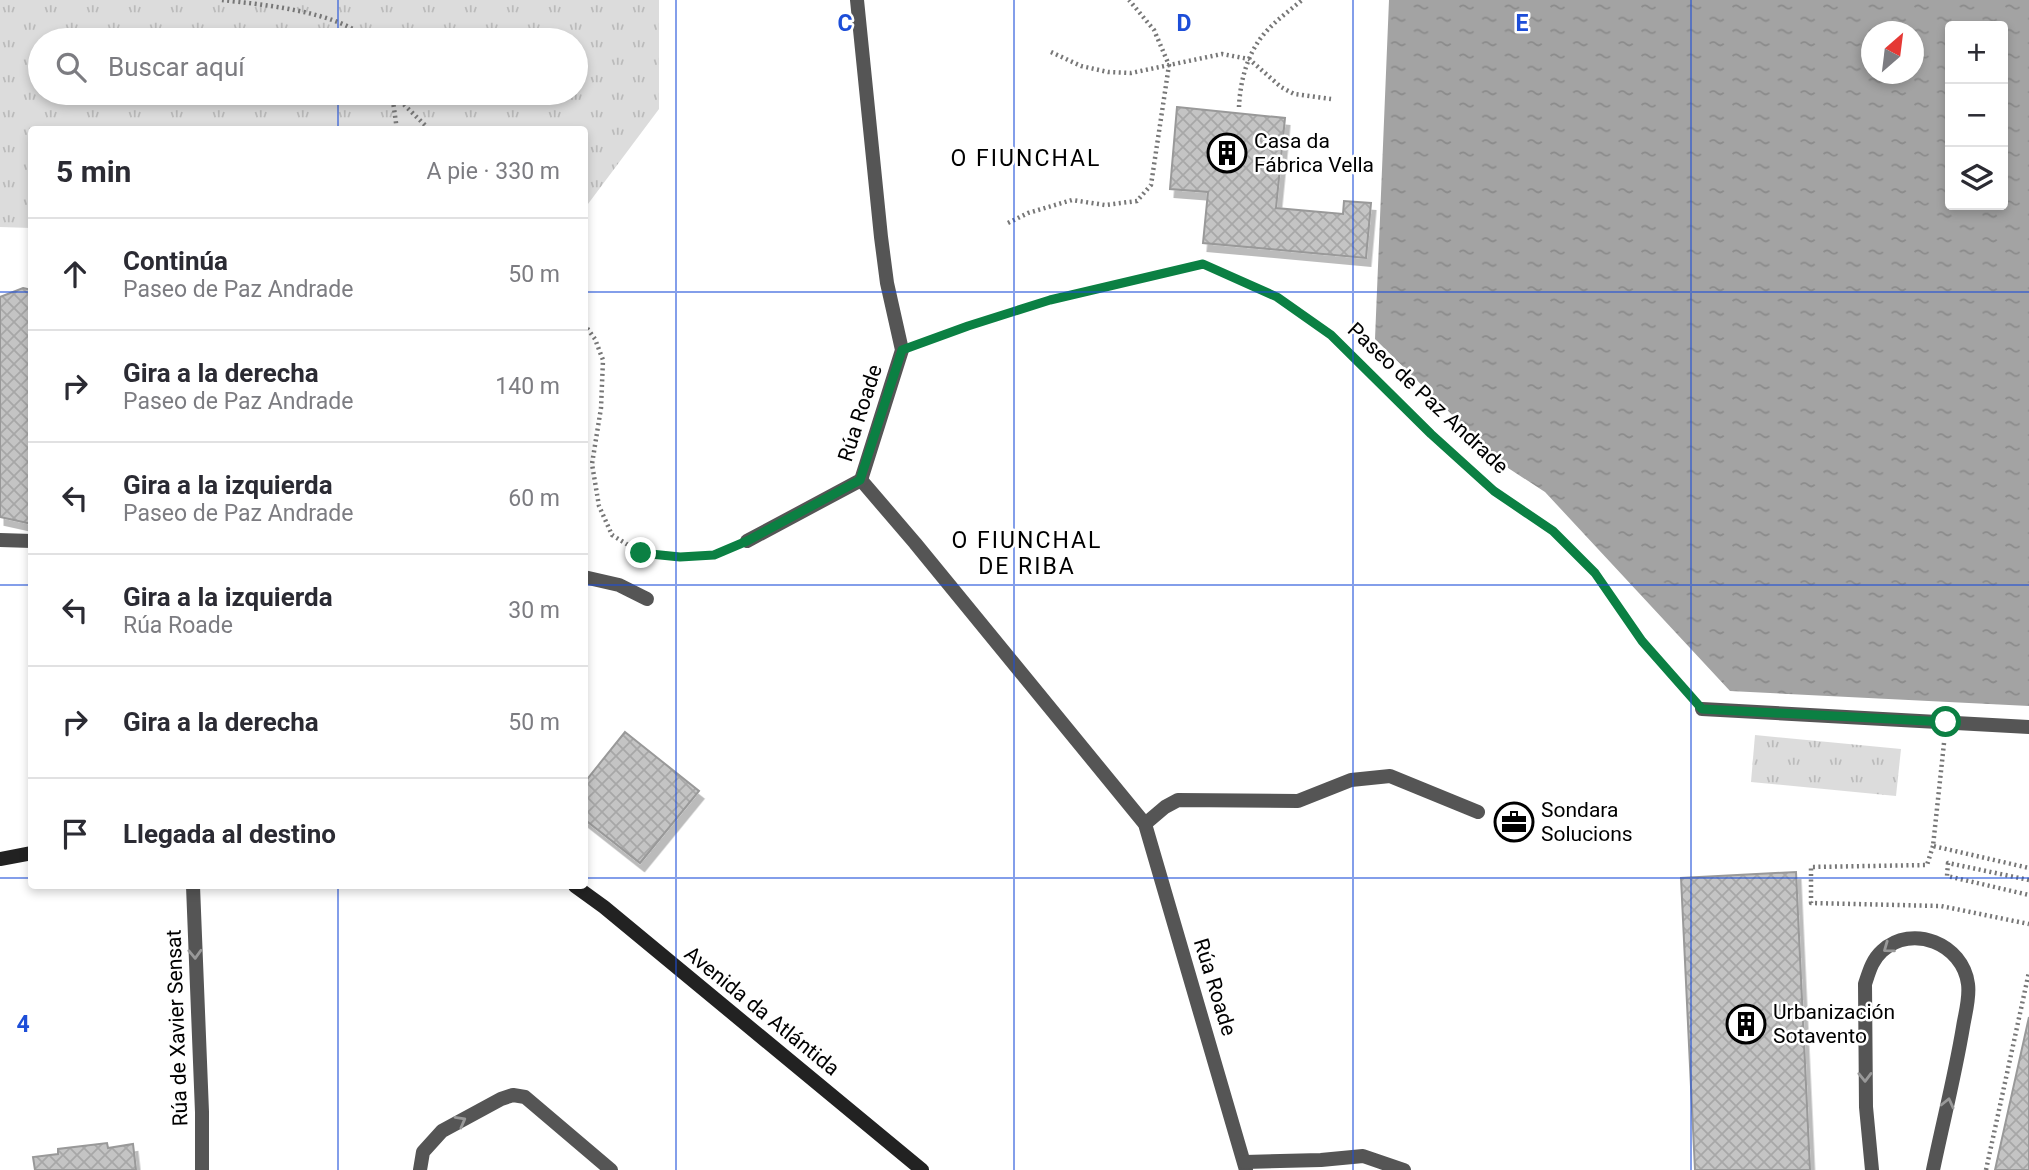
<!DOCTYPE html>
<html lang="es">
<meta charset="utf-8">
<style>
:root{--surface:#fff;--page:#f7f7f7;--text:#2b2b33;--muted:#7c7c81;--line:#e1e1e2}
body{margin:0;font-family:Roboto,sans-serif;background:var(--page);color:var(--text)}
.controls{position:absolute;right:21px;top:21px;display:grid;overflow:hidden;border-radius:7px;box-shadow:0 4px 10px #0003}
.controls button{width:63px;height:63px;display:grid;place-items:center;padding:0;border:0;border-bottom:2px solid var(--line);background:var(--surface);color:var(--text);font:35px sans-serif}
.compass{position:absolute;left:1861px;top:21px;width:63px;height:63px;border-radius:50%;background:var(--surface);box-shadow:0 4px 10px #0003;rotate:28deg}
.stop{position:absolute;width:21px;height:21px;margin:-16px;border:5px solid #0b8043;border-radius:50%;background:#fff}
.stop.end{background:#0b8043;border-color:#fff;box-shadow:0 2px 7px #0008}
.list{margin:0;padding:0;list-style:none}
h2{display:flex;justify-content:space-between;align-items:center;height:91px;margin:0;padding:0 28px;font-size:30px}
h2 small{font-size:23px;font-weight:400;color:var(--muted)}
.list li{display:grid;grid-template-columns:46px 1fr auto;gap:21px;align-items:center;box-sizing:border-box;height:112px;padding:0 28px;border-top:2px solid var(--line)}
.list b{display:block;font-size:26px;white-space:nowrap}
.list p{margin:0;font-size:23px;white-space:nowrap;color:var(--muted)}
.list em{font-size:23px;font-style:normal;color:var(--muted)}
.icon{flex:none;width:38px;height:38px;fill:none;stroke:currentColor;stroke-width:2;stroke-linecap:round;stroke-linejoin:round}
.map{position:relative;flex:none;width:2029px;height:1170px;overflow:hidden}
.search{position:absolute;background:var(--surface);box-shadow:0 4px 10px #0003;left:28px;top:28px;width:560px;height:77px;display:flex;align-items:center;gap:18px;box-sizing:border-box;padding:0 24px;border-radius:38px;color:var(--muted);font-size:26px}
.panel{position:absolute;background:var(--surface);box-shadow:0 4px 10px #0003;left:28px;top:126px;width:560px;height:763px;border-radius:7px}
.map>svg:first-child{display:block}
</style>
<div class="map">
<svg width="2029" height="1170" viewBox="0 0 2029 1170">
<defs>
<pattern id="park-tufts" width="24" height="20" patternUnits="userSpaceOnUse" patternTransform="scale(1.75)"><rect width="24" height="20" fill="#dcdcdc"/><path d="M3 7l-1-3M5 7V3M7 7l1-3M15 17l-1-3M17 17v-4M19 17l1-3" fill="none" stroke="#bbb"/></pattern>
<pattern id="water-ripples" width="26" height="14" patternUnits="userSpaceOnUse" patternTransform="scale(1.75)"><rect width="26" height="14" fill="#a3a3a3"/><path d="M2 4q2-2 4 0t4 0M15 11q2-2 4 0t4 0" fill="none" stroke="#8b8b8b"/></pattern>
<pattern id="building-cross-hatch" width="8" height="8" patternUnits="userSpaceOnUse" patternTransform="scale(1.75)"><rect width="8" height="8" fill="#c4c4c4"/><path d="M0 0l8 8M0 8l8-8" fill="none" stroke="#a7a7a7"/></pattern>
<filter id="shadow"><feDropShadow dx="4.5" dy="8" stdDeviation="0" flood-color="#0004"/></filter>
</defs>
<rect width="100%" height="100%" fill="#fff"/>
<g fill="url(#park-tufts)" fill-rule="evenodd">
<path d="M0,0H659V109L585,208L584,130H32L31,228L0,227ZM40,40H576V93H40Z"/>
<path d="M1755,735L1901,749L1896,796L1751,782Z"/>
</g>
<path fill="url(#water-ripples)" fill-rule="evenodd" d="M1389,0H2029V706L1730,691L1545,492L1502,464L1375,339ZM1950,26H2003V205H1950ZM1871,32H1913V74H1871Z"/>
<g fill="url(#building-cross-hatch)" stroke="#999" stroke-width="2" filter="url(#shadow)">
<path d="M1177,107L1285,118L1276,208L1343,214L1344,201L1371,203L1366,258L1203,243L1208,192L1170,189Z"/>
<path d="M23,288L32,290V524L0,517V297Z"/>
<path d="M625,732L699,791L640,863L584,819V783Z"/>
<path d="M1796,872L1810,1170H1695L1681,878Z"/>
<path d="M2029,1017V1170H1995Z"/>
<path d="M107,1143L108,1148L133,1144L136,1170H35L33,1157L58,1154V1149Z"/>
</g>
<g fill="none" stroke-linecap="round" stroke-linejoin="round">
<g stroke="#777" stroke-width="4.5" stroke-dasharray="2 3.5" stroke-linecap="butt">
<path d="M222,0C265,5 336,11 369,40"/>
<path d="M1051,52L1081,66L1108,72L1131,73L1222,54L1249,59L1281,87L1294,94L1331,99"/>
<path d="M392,93L430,130"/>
<path d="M392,94L397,130"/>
<path d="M1239,107C1240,82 1247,54 1264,34C1275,21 1289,11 1302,0"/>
<path d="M1008,223L1028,213L1072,200L1105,205L1137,201L1151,185L1169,65L1154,30L1129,0"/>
<path d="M584,324L595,339L603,360L601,408L592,464L599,506L612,535L641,553L680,557L714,555L728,549"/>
<path d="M923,342L1050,300L1203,264L1277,297L1331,335L1431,434L1495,491L1553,531L1595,573L1642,641L1688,693"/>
<path d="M1944,743L1933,846L2029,868"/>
<path d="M1933,846L1927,865L1811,867V903L1941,906L2029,924"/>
<path d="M2029,880L1948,863L1947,876L2029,895"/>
<path d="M1986,1170L2029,972"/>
</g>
<g stroke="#555" stroke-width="14">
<path d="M857,0L881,237L887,283L902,350L861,480"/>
<path d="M861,480L915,543L1145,824L1246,1170"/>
<path d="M0,540L32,541"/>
<path d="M747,541L861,480"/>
<path d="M584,577L619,585L647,599"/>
<path d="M1702,709L2029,727"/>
<path d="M1145,824L1165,807L1178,800L1298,801L1351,780L1390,776L1478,812"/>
<path d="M193,886L202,1112V1170"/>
<path d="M1245,1162L1321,1160L1363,1156L1404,1170"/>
<path d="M420,1170L423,1152L442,1131L501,1099L513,1095L525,1097L611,1170"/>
<path d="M1872,1170L1866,1107L1865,984C1869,972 1872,960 1882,951C1912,923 1963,944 1968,984C1970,998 1965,1014 1963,1027C1955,1075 1943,1122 1933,1170"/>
</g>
<g stroke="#222" stroke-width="14">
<path d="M0,859L32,853"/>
<path d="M575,886L604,907L922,1170"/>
</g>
</g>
<defs><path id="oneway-chevron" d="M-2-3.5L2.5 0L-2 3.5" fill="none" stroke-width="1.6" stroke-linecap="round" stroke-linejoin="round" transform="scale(1.75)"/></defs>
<g stroke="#999">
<use href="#oneway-chevron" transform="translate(1888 948) rotate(144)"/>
<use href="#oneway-chevron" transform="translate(195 954) rotate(88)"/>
<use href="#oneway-chevron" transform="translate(1865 1077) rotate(89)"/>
<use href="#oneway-chevron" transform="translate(1948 1103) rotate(-77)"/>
<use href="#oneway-chevron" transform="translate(461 1121) rotate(-29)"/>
</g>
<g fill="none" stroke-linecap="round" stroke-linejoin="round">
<path stroke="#0b8043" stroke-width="9" d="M641,553L680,557L714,555L747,541L860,480L902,350L968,326L1050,300L1203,264L1277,297L1331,335L1431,434L1494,491L1553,531L1595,573L1642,641L1702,709L1946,722"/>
</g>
<path fill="none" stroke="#1d4ed8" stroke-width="2" stroke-opacity="0.55" d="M338,0V40M676,0V1170M1014,0V1170M1353,0V1170M1691,0V1170M338,93V130M0,292H32M584,292H2029M0,585H32M584,585H2029M0,878H32M584,878H2029M338,886V1170"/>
<defs>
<symbol id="building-ring" viewBox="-11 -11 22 22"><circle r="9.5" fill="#fff" stroke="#000" stroke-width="1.5"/><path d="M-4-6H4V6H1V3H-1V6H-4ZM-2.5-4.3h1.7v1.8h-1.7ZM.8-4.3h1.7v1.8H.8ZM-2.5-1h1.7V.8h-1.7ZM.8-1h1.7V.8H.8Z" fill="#000"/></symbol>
<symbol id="office-ring" viewBox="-11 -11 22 22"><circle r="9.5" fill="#fff" stroke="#000" stroke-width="1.5"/><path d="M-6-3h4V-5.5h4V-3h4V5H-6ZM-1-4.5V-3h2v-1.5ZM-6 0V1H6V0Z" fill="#000"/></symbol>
</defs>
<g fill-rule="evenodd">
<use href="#building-ring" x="1205" y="131" width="44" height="44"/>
<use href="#office-ring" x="1492" y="800" width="44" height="44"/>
<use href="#building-ring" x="1724" y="1002" width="44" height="44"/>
</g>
<g text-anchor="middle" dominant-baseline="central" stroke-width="5" stroke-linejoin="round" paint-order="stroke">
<g font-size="21" fill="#000" stroke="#fff" text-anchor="start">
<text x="1254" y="141">Casa da<tspan x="1254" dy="24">Fábrica Vella</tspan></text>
<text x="1541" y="810">Sondara<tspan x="1541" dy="24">Solucions</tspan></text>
<text x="1773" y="1012">Urbanización<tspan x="1773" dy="24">Sotavento</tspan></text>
</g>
<g font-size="21" fill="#000" stroke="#fff">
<text transform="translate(1428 398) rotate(43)">Paseo de Paz Andrade</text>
<text transform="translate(860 413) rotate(-72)">Rúa Roade</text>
<text transform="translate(1215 987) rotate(73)">Rúa Roade</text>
<text transform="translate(762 1011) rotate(39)">Avenida da Atlántida</text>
<text transform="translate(177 1028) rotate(-92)">Rúa de Xavier Sensat</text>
</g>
<g font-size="23" letter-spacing="2" fill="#000" stroke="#fff">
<text x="1026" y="158">O FIUNCHAL</text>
<text x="1027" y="540">O FIUNCHAL<tspan x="1027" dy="26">DE RIBA</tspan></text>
</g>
</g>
<g font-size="23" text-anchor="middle" font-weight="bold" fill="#1d4ed8" stroke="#fff" stroke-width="5" stroke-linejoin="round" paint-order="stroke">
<text x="845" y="31">C</text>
<text x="1184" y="31">D</text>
<text x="1522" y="31">E</text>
<text x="23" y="1032">4</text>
</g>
</svg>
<div class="controls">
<button>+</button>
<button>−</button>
<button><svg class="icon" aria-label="layers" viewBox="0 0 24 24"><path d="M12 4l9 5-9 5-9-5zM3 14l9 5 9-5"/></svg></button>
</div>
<svg class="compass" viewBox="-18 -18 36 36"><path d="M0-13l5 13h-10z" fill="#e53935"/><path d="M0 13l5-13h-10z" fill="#7c7c81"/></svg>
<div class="stop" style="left:1946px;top:722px"></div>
<div class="stop end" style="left:641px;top:553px"></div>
<div class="search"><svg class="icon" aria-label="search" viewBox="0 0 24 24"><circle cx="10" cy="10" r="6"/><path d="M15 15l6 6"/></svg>Buscar aquí</div>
<section class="panel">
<h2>5 min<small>A pie · 330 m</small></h2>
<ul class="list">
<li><svg class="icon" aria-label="ahead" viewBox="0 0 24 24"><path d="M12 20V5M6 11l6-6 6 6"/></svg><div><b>Continúa</b><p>Paseo de Paz Andrade</p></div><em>50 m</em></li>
<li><svg class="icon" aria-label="right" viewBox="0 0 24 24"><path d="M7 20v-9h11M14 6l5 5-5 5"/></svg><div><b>Gira a la derecha</b><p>Paseo de Paz Andrade</p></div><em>140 m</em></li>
<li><svg class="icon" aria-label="left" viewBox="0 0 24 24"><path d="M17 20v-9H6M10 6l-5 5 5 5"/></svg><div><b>Gira a la izquierda</b><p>Paseo de Paz Andrade</p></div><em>60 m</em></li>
<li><svg class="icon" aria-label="left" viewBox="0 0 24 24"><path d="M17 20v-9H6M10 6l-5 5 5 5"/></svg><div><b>Gira a la izquierda</b><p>Rúa Roade</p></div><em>30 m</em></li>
<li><svg class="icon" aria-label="right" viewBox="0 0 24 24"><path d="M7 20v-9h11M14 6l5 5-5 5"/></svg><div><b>Gira a la derecha</b></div><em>50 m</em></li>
<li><svg class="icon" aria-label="arrive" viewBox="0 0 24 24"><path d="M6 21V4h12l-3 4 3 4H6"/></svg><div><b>Llegada al destino</b></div></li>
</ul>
</section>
</div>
